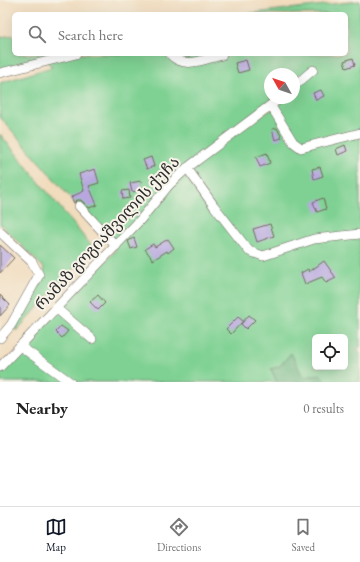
<!DOCTYPE html>
<meta charset="utf-8">
<style>
:root{--surface:#fff;--page:#f6f6f6;--text:#222;--muted:#767676;--line:#e0e0e0;--accent:#111827}
body{margin:0;font-family:"EB Garamond","Noto Serif Georgian",serif;background:var(--page);color:var(--text)}
.controls{position:absolute;right:12px;bottom:12px;display:grid;overflow:hidden;border-radius:6px;box-shadow:0 4px 16px #0002}
.controls button{width:36px;height:36px;display:grid;place-items:center;padding:0;border:0;border-bottom:1px solid var(--line);background:var(--surface);color:var(--text);font:20px sans-serif}
.compass{position:absolute;left:264px;top:68px;width:36px;height:36px;border-radius:50%;background:var(--surface);box-shadow:0 4px 16px #0002;rotate:310deg}
.list{margin:0;padding:0;list-style:none}
h2{display:flex;justify-content:space-between;align-items:center;height:52px;margin:0;padding:0 16px;font-size:17px}
h2 small{font-size:13px;font-weight:400;color:var(--muted)}
.icon{flex:none;width:22px;height:22px;fill:none;stroke:currentColor;stroke-width:2;stroke-linecap:round;stroke-linejoin:round}
.map{position:relative;flex:none;width:360px;height:382px;overflow:hidden}
.search{position:absolute;background:var(--surface);box-shadow:0 4px 16px #0002;left:12px;right:12px;top:12px;height:44px;display:flex;align-items:center;gap:10px;box-sizing:border-box;padding:0 14px;border-radius:6px;color:var(--muted);font-size:15px}
.sheet{height:124px;background:var(--surface)}
nav{display:flex;justify-content:space-around;align-items:center;box-sizing:border-box;height:56px;border-top:1px solid var(--line);background:var(--surface);font-size:11px;color:var(--muted)}
nav a{display:grid;justify-items:center;gap:2px}
nav .on{color:var(--accent)}
.map>svg:first-child{display:block}
</style>
<div class="map">
<svg width="360" height="382" viewBox="0 0 360 382">
<rect width="100%" height="100%" fill="#f7f3e8"/>
<filter id="ink" filterUnits="userSpaceOnUse"><feTurbulence type="fractalNoise" baseFrequency=".025" numOctaves="2"/><feDisplacementMap in="SourceGraphic" scale="8" xChannelSelector="R" yChannelSelector="G"/><feConvolveMatrix kernelMatrix="1 2 1 2 8 2 1 2 1" color-interpolation-filters="sRGB"/></filter>
<filter id="wash" filterUnits="userSpaceOnUse"><feTurbulence type="fractalNoise" baseFrequency=".012" numOctaves="4" result="noise"/><feDisplacementMap in="SourceGraphic" scale="16" xChannelSelector="R" yChannelSelector="G"/><feGaussianBlur stdDeviation="0.9" result="paint"/><feColorMatrix in="noise" values="0 0 0 0 0 0 0 0 0 0 0 0 0 0 0 0 0 1.4 0 .05"/><feComposite in="paint" operator="in"/></filter>
<g filter="url(#wash)">
<rect width="100%" height="100%" fill="#f1dcbd"/>
<g fill="#7fd193" stroke="#557e5f" fill-rule="evenodd">
<path d="M360,1V347L357,349L360,354V382H325L321,375L303,377L291,353L280,366L271,369L277,382H0V373L116,250L0,117V83L52,67L45,59L0,69V37L14,35V54H346V14H244ZM270,74H294V98H279L281,103L234,135L273,98H270ZM315,337H345V367H315Z"/>
<path d="M0,134L93,248L16,331L14,326L44,276V268L0,224Z"/>
</g>
<path fill="#67b37d" stroke="#496f54" d="M291,353L303,377L321,375L325,382H277L271,369L280,366Z"/>
<g id="blocks">
<g fill="#b8a7df">
<path d="M353,58L355,65L346,68L344,61Z"/>
<path d="M246,60L249,70L238,73L235,63Z"/>
<path d="M321,90L324,96L316,100L313,93Z"/>
<path d="M277,128L282,138L275,140L272,129Z"/>
<path d="M345,145L347,151L338,155L336,149Z"/>
<path d="M267,153L270,163L260,167L256,157Z"/>
<path d="M151,157L154,166L147,169L143,160Z"/>
<path d="M320,167L323,176L314,179L312,169Z"/>
<path d="M95,169L99,183L89,186L97,205L89,208L81,200H77L74,203L71,197L84,191L79,174Z"/>
<path d="M141,181L142,190L132,192L130,183Z"/>
<path d="M129,190L130,198L123,199L122,191Z"/>
<path d="M323,198L326,209L317,212L313,202Z"/>
<path d="M270,224L274,236L257,242L253,229Z"/>
<path d="M134,238L137,247L131,249L128,241Z"/>
<path d="M168,239L174,248L168,253L167,251L153,260L145,249L153,244L155,247Z"/>
<path d="M0,245L14,258L0,273Z"/>
<path d="M324,261L336,278L326,283L322,277L305,284L301,273L308,269L309,272Z"/>
<path d="M0,295L10,305L0,316Z"/>
<path d="M98,295L105,303L98,310L90,302Z"/>
<path d="M249,315L255,320L246,329L241,324Z"/>
<path d="M238,317L243,321L231,334L226,329Z"/>
<path d="M61,326L68,331L62,338L56,332Z"/>
</g>
</g>
</g>
<g filter="url(#ink)">
<use href="#blocks" fill-opacity="0" stroke="#70695e" stroke-width="1"/>
<g fill="none" stroke-linecap="round" stroke-linejoin="round">
<defs>
<g id="minor">
<path d="M170,54C184,70 204,59 222,55"/>
<path d="M0,73L76,54"/>
<path d="M294,86L313,70"/>
<path d="M271,106L293,142L301,148L360,133"/>
<path d="M187,168L214,206L249,251L263,256L314,239L360,234"/>
<path d="M79,206L116,246"/>
<path d="M0,232L32,262L39,275L11,325L0,338"/>
<path d="M56,308L92,339"/>
<path d="M20,346L70,382"/>
<path d="M0,367L141,219L169,185L187,168L280,98"/>
</g>
</defs>
<use href="#minor" stroke="#70695e" stroke-width="10"/>
<use href="#minor" stroke="#fff" stroke-width="9"/>
</g>
</g>
<g text-anchor="middle" dominant-baseline="central" stroke-width="4" stroke-linejoin="round" paint-order="stroke">
<g font-size="16" fill="#2b2b2b" stroke="#f7f3e8">
<text transform="translate(107 233) rotate(-47)">რამაზ გოგიაშვილის ქუჩა</text>
</g>
</g>
</svg>
<div class="controls">
<button><svg class="icon" aria-label="locate" viewBox="0 0 24 24"><circle cx="12" cy="12" r="6"/><path d="M12 2v4M12 18v4M2 12h4M18 12h4"/></svg></button>
</div>
<svg class="compass" viewBox="-18 -18 36 36"><path d="M0-13l5 13h-10z" fill="#e53935"/><path d="M0 13l5-13h-10z" fill="#767676"/></svg>
<div class="search"><svg class="icon" aria-label="search" viewBox="0 0 24 24"><circle cx="10" cy="10" r="6"/><path d="M15 15l6 6"/></svg>Search here</div>
</div>
<section class="sheet">
<h2>Nearby<small>0 results</small></h2>
<ul class="list">
</ul>
</section>
<nav>
<a class="on"><svg class="icon" aria-label="map" viewBox="0 0 24 24"><path d="M3 6l6-2 6 2 6-2v14l-6 2-6-2-6 2zM9 4v14M15 6v14"/></svg>Map</a>
<a><svg class="icon" aria-label="directions" viewBox="0 0 24 24"><path d="M12 3l9 9-9 9-9-9zM9 14v-3h6M13 9l2 2-2 2"/></svg>Directions</a>
<a><svg class="icon" aria-label="saved" viewBox="0 0 24 24"><path d="M7 4h10v16l-5-4-5 4z"/></svg>Saved</a>
</nav>
